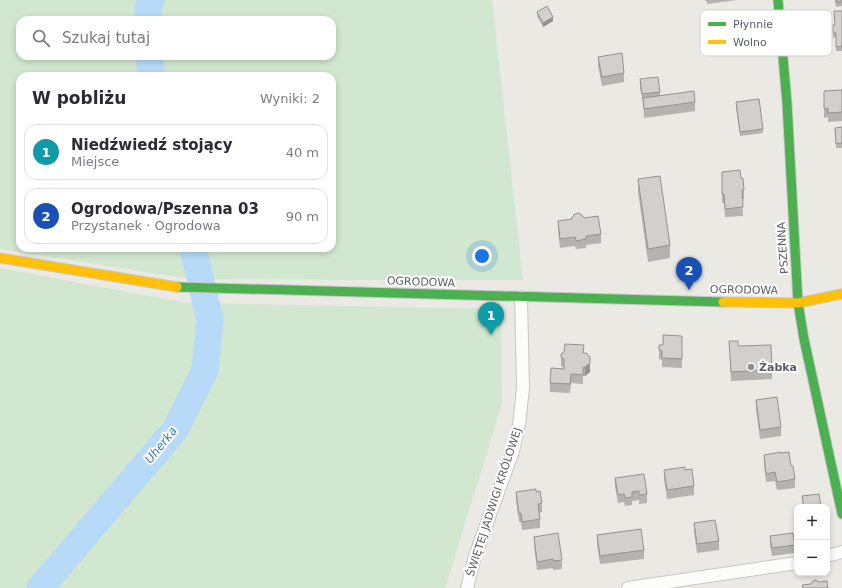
<!DOCTYPE html>
<html lang="pl">
<meta charset="utf-8">
<style>
:root{--surface:#fff;--page:#f7f7f7;--text:#2b2b33;--muted:#7c7c81;--line:#e1e1e2;--accent:#8c8f90}
body{margin:0;font-family:"DejaVu Sans",sans-serif;background:var(--page);color:var(--text)}
.controls{position:absolute;right:12px;bottom:12px;display:grid;overflow:hidden;border-radius:8px;box-shadow:0 2px 6px #0003}
.controls button{width:36px;height:36px;display:grid;place-items:center;padding:0;border:0;border-bottom:1px solid var(--line);background:var(--surface);color:var(--text);font:20px sans-serif}
.you{position:absolute;left:482px;top:256px;width:14px;height:14px;margin:-10px;border:3px solid #fff;border-radius:50%;background:#1a73e8;box-shadow:0 0 0 6px #1a73e833}
.badge{display:grid;place-items:center;width:26px;height:26px;border-radius:50%;background:var(--accent);color:#fff;font-size:13px;font-weight:700}
.pin{position:absolute;translate:-50% -33px;filter:drop-shadow(0 1px 2px #0008)}
.pin::after{content:'';position:absolute;top:21px;width:14px;height:12px;background:inherit;clip-path:polygon(0 0,100% 0,50% 100%)}
.list{margin:0;padding:0;list-style:none}
h2{display:flex;justify-content:space-between;align-items:center;height:52px;margin:0;padding:0 16px;font-size:17px}
h2 small{font-size:13px;font-weight:400;color:var(--muted)}
.list li{display:grid;grid-template-columns:26px 1fr auto;gap:12px;align-items:center;box-sizing:border-box;height:56px;margin:0 8px 8px;padding:0 8px;border:1px solid var(--line);border-radius:12px}
.list b{display:block;font-size:15px;white-space:nowrap}
.list p{margin:0;font-size:13px;white-space:nowrap;color:var(--muted)}
.list em{font-size:13px;font-style:normal;color:var(--muted)}
.icon{flex:none;width:22px;height:22px;fill:none;stroke:currentColor;stroke-width:2;stroke-linecap:round;stroke-linejoin:round}
.map{position:relative;flex:none;width:842px;height:588px;overflow:hidden}
.search{position:absolute;background:var(--surface);box-shadow:0 2px 6px #0003;left:16px;top:16px;width:320px;height:44px;display:flex;align-items:center;gap:10px;box-sizing:border-box;padding:0 14px;border-radius:12px;color:var(--muted);font-size:15px}
.panel{position:absolute;background:var(--surface);box-shadow:0 2px 6px #0003;left:16px;top:72px;width:320px;height:180px;border-radius:12px}
.map>svg:first-child{display:block}
</style>
<div class="map">
<svg width="842" height="588" viewBox="0 0 842 588">
<rect width="100%" height="100%" fill="#eae9e4"/>
<g fill="#d1e7cf" fill-rule="evenodd">
<path d="M0,0H492L523,280L191,279L0,249ZM20,20H332V56H20ZM20,76H332V248H20Z"/>
<path d="M0,268L186,303L501,309L502,404L445,588H0Z"/>
</g>
<g fill="none" stroke-linecap="round" stroke-linejoin="round">
<g stroke="#b6daf7" stroke-width="27">
<path d="M148,20V9L151,0"/>
<path d="M149,56L152,76"/>
<path d="M40,588L175,430L205,370L210,320L193,248"/>
</g>
<defs>
<g id="street">
<path d="M827,556L842,552"/>
<path d="M467,588L475,556L513,451L519,425L523,388L521,297"/>
<path d="M628,588L797,563"/>
</g>
<g id="fast">
<path d="M778,0L787,103L798,303L804,339L842,514"/>
<path d="M177,287L723,302"/>
</g>
<g id="slow">
<path d="M0,258L177,287"/>
<path d="M723,302L798,303L842,294"/>
</g>
</defs>
<use href="#street" stroke="#c6c6c5" stroke-width="14"/>
<use href="#fast" stroke="#c7c7c6" stroke-width="11"/>
<use href="#slow" stroke="#c7c7c6" stroke-width="11"/>
<use href="#street" stroke="#fcfcfb" stroke-width="12"/>
<use href="#fast" stroke="#4caf50" stroke-width="9"/>
<use href="#slow" stroke="#ffc107" stroke-width="9"/>
</g>
<g fill="#b4b3b0">
<path d="M705,0H737L707,4V1H705Z"/>
<path d="M835,0H842V6L836,7Z"/>
<path d="M803,11L817,36V45L806,46L803,20Z"/>
<path d="M842,11V51H836V37L833,38V30Z"/>
<path d="M537,12L553,21L543,27L537,16Z"/>
<path d="M598,57L624,73V82L602,86L598,66Z"/>
<path d="M640,79L660,92V96L695,102V111L644,118L643,103L640,88Z"/>
<path d="M842,90V121L828,122V117L824,118V91Z"/>
<path d="M736,102L763,129V133L740,136L736,107Z"/>
<path d="M842,127V148H836L835,128Z"/>
<path d="M722,172L741,178L744,190V199H742L743,216L725,217L724,203H722Z"/>
<path d="M638,179L670,245V258L648,262L638,192Z"/>
<path d="M584,218L601,234V243L586,245V248L576,249L575,246L560,248L558,230V221Z"/>
<path d="M729,341L738,346L772,370V379L731,381Z"/>
<path d="M659,345H682V368L662,367V360L659,359Z"/>
<path d="M584,353L590,372L585,376H583V384L571,383L570,393L550,392V383L564,369V368L561,366V354Z"/>
<path d="M756,400L781,427V436L760,439L756,409Z"/>
<path d="M781,453L791,466L795,479V488L777,490L775,481L766,482L764,464V455Z"/>
<path d="M664,470H685L694,486V495L667,499L664,479Z"/>
<path d="M615,478L647,494V503L639,504V500L632,501V505L625,506L624,502L618,503L615,487Z"/>
<path d="M516,492H536L542,503V512L539,513L540,519V528L522,530L521,522H519L516,500Z"/>
<path d="M802,496L821,507H803Z"/>
<path d="M694,523L719,541V550L697,553L694,532Z"/>
<path d="M597,535L644,550V559L600,564L597,544Z"/>
<path d="M770,536L795,545V553L772,556L770,545Z"/>
<path d="M534,537L562,560V569L553,570V568L537,570L534,545Z"/>
</g>
<g fill="#929290">
<path d="M553,17V21L543,27V23Z"/>
<path d="M590,357V372L585,376V367Z"/>
</g>
<g fill="#d1d0cd" stroke="#929290">
<rect x="836" y="0" width="6" height="2"/>
<path d="M547,6L553,17L543,23L537,12Z"/>
<path d="M834,11H842V46L836,47V33H833V25H835Z"/>
<path d="M622,53L624,73L602,77L598,57Z"/>
<path d="M658,77L660,92L642,94L640,79Z"/>
<path d="M842,90V112L828,113V108L824,109V91Z"/>
<path d="M694,91L695,102L644,109L643,98Z"/>
<path d="M759,99L763,129L740,132L736,102Z"/>
<path d="M842,127V143L836,144L835,128Z"/>
<path d="M740,170L741,178H743L744,190H742L743,207L725,209L724,194H722V172Z"/>
<path d="M660,176L670,245L648,249L638,179Z"/>
<path d="M579,213L583,216L584,218L598,216L601,234L586,236V239L576,241L575,237L560,239L558,221L572,219V217L575,214Z"/>
<path d="M663,335L682,336V359L662,358V351L659,350V345H663Z"/>
<path d="M729,341H738V346L771,345L772,370L731,372Z"/>
<path d="M565,344L584,345L583,353H586L590,357V363L585,367H583V375L571,374L570,384L550,383L551,368L564,369V359L561,357V354L564,352Z"/>
<path d="M777,397L781,427L760,430L756,400Z"/>
<path d="M781,452V453L789,452L791,466H793L795,479L777,482L775,472L766,474L764,455Z"/>
<path d="M685,467V470L692,469L694,486L667,490L664,470Z"/>
<path d="M644,474L647,494L639,495V491L632,492V497L625,498L624,494L618,495L615,478Z"/>
<path d="M536,489V492L540,491L542,503L538,504L540,519L522,522L521,513L519,514L516,492Z"/>
<path d="M819,494L821,507H804L802,496Z"/>
<path d="M715,520L719,541L697,544L694,523Z"/>
<path d="M641,529L644,550L600,556L597,535Z"/>
<path d="M558,533L562,560L553,561V559L537,562L534,537Z"/>
<path d="M793,533L795,545L772,548L770,536Z"/>
<path d="M816,580L818,582L827,581L828,588H803L802,585L811,584L813,581Z"/>
</g>
<circle fill="#8c8f90" stroke="#fff" stroke-width="1.5" cx="751" cy="367" r="4"/>
<g text-anchor="middle" dominant-baseline="central" stroke-width="4" stroke-linejoin="round" paint-order="stroke">
<g font-size="11" fill="#5a5e63" stroke="#fff">
<text transform="translate(783 248) rotate(-94)">PSZENNA</text>
<text transform="translate(421 282) rotate(2)">OGRODOWA</text>
<text transform="translate(744 290) rotate(1)">OGRODOWA</text>
<text transform="translate(494 502) rotate(-72)">ŚWIĘTEJ JADWIGI KRÓLOWEJ</text>
</g>
<g font-size="11" font-weight="bold" fill="#5a5e63" stroke="#fff" text-anchor="start">
<text x="759" y="367">Żabka</text>
</g>
<g font-size="12" font-style="italic" fill="#3d78bc" stroke="#fff">
<text transform="translate(161 445) rotate(-51)">Uherka</text>
</g>
</g>
<rect x="700" y="10" width="132" height="46" rx="6" fill="#fff" stroke="#cecfd0" stroke-width="1"/>
<rect x="708" y="22" width="18" height="4" fill="#4caf50"/>
<rect x="708" y="40" width="18" height="4" fill="#ffc107"/>
<g font-size="11" fill="#5a5e63">
<text x="733" y="28">Płynnie</text>
<text x="733" y="46">Wolno</text>
</g>
</svg>
<div class="controls">
<button>+</button>
<button>−</button>
</div>
<div class="you"></div>
<div class="pin badge" style="left:491px;top:335px;background:#0f9aa8">1</div>
<div class="pin badge" style="left:689px;top:290px;background:#1a4fb4">2</div>
<div class="search"><svg class="icon" aria-label="search" viewBox="0 0 24 24"><circle cx="10" cy="10" r="6"/><path d="M15 15l6 6"/></svg>Szukaj tutaj</div>
<section class="panel">
<h2>W pobliżu<small>Wyniki: 2</small></h2>
<ul class="list">
<li><span class="badge" style="background:#0f9aa8">1</span><div><b>Niedźwiedź stojący</b><p>Miejsce</p></div><em>40 m</em></li>
<li><span class="badge" style="background:#1a4fb4">2</span><div><b>Ogrodowa/Pszenna 03</b><p>Przystanek · Ogrodowa</p></div><em>90 m</em></li>
</ul>
</section>
</div>
